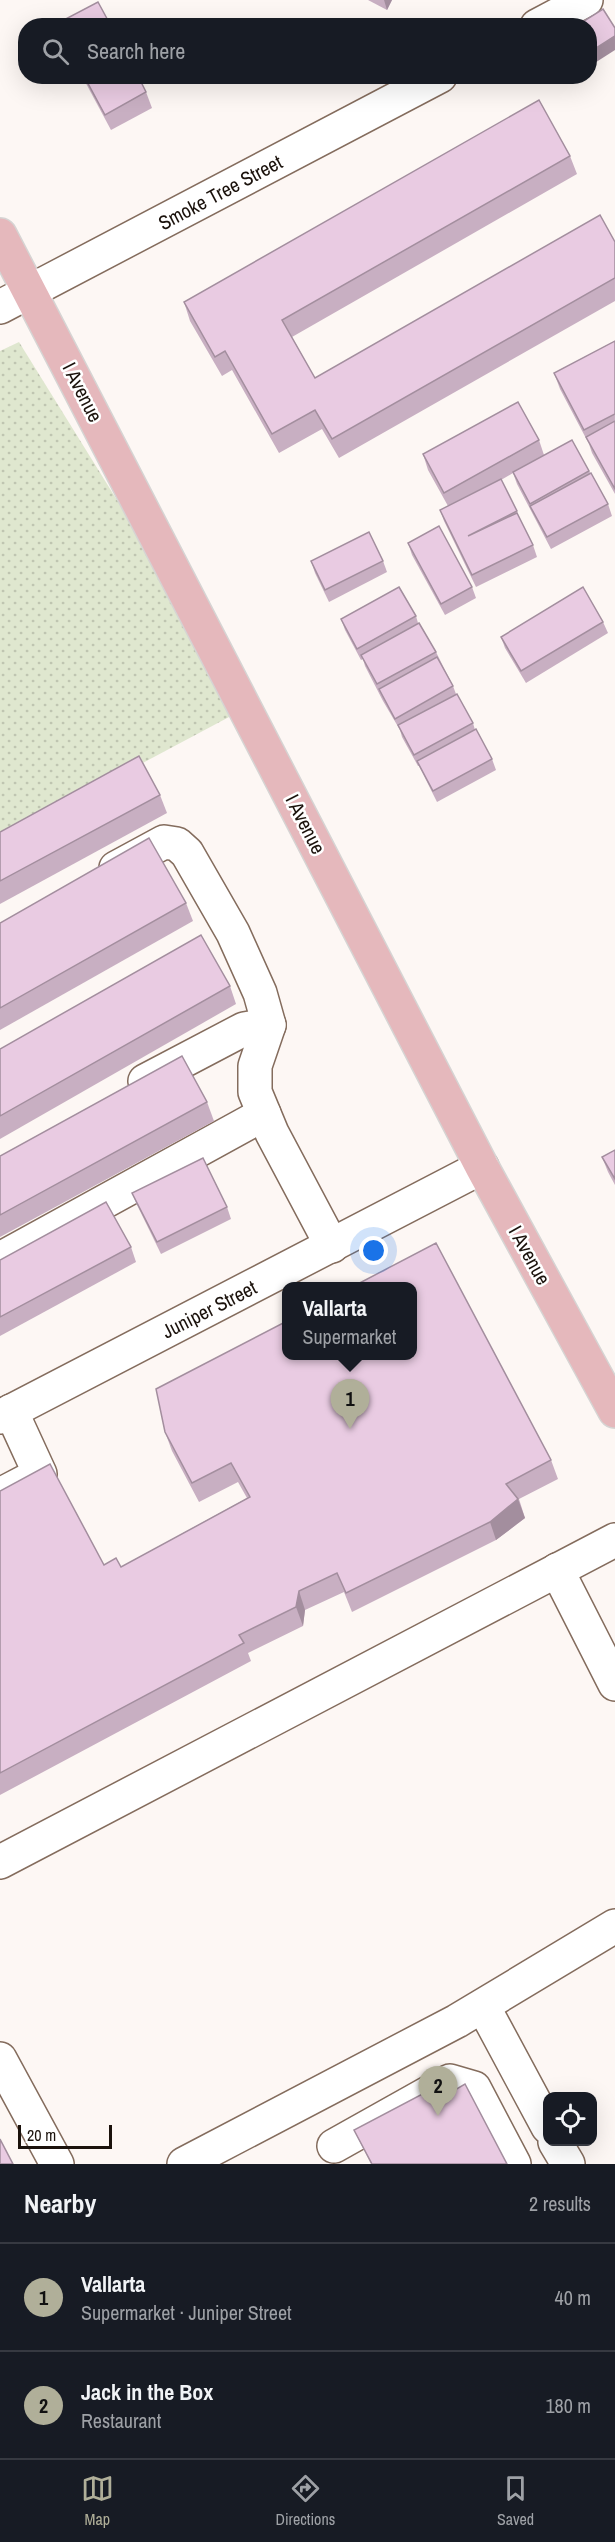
<!DOCTYPE html>
<meta charset="utf-8">
<style>
:root{--surface:#171b24;--page:#20242c;--text:#f1f3f6;--muted:#9ea1a6;--line:#363941;--accent:#b0af99}
body{margin:0;font-family:"Archivo Narrow",sans-serif;background:var(--page);color:var(--text)}
.controls{position:absolute;right:18px;bottom:18px;display:grid;overflow:hidden;border-radius:12px;box-shadow:0 6px 24px #0002}
.controls button{width:54px;height:54px;display:grid;place-items:center;padding:0;border:0;border-bottom:2px solid var(--line);background:var(--surface);color:var(--text);font:30px sans-serif}
.scale{position:absolute;left:18px;bottom:15px;width:94px;box-sizing:border-box;padding-left:6px;border:3px solid #1b120c;border-top:0;font-size:16px;line-height:21px;white-space:nowrap;color:#1b120c;-webkit-text-stroke:4px #fff;paint-order:stroke}
.you{position:absolute;left:374px;top:1251px;width:21px;height:21px;margin:-15px;border:4px solid #fff;border-radius:50%;background:#1a73e8;box-shadow:0 0 0 9px #1a73e833}
.badge{display:grid;place-items:center;width:39px;height:39px;border-radius:50%;background:var(--accent);color:#111;font-size:20px;font-weight:700}
.pin{position:absolute;translate:-50% -50px;filter:drop-shadow(0 2px 3px #0008)}
.pin::after{content:'';position:absolute;top:32px;width:21px;height:18px;background:inherit;clip-path:polygon(0 0,100% 0,50% 100%)}
.popup{position:absolute;left:282px;top:1282px;width:135px;height:78px;box-sizing:border-box;display:grid;place-content:center;border-radius:12px;background:var(--surface);filter:drop-shadow(0 2px 4px #0005);font-size:20px;white-space:nowrap;color:var(--muted)}
.popup b{font-size:22px;color:var(--text)}
.popup::after{content:'';position:absolute;left:50%;top:100%;margin-left:-12px;border:12px solid transparent;border-top-color:var(--surface)}
.list{margin:0;padding:0;list-style:none}
h2{display:flex;justify-content:space-between;align-items:center;height:78px;margin:0;padding:0 24px;font-size:26px}
h2 small{font-size:20px;font-weight:400;color:var(--muted)}
.list li{display:grid;grid-template-columns:39px 1fr auto;gap:18px;align-items:center;box-sizing:border-box;height:108px;padding:0 24px;border-top:2px solid var(--line)}
.list b{display:block;font-size:22px;white-space:nowrap}
.list p{margin:0;font-size:20px;white-space:nowrap;color:var(--muted)}
.list em{font-size:20px;font-style:normal;color:var(--muted)}
.icon{flex:none;width:33px;height:33px;fill:none;stroke:currentColor;stroke-width:2;stroke-linecap:round;stroke-linejoin:round}
.map{position:relative;flex:none;width:615px;height:2164px;overflow:hidden}
.search{position:absolute;background:var(--surface);box-shadow:0 6px 24px #0002;left:18px;right:18px;top:18px;height:66px;display:flex;align-items:center;gap:15px;box-sizing:border-box;padding:0 21px;border-radius:24px;color:var(--muted);font-size:22px}
.sheet{height:294px;background:var(--surface)}
nav{display:flex;justify-content:space-around;align-items:center;box-sizing:border-box;height:84px;border-top:2px solid var(--line);background:var(--surface);font-size:16px;color:var(--muted)}
nav a{display:grid;justify-items:center;gap:3px}
nav .on{color:var(--accent)}
.map>svg:first-child{display:block}
</style>
<div class="map">
<svg width="615" height="2164" viewBox="0 0 615 2164">
<defs>
<pattern id="grass-dots" width="8" height="8" patternUnits="userSpaceOnUse" patternTransform="scale(1.5)"><rect width="8" height="8" fill="#dfe7cf"/><path d="M2 2h.1M6 6h.1" fill="none" stroke="#bfc5b1" stroke-width="1.8" stroke-linecap="round"/></pattern>
</defs>
<rect width="100%" height="100%" fill="#fdf7f4"/>
<path fill="url(#grass-dots)" d="M19,342L246,708L0,839V351Z"/>
<g fill="none" stroke-linecap="round" stroke-linejoin="round">
<defs>
<g id="minor">
<path d="M537,26L586,0"/>
<path d="M0,307L440,76"/>
<path d="M116,868L164,842L177,844L187,853L233,933L260,993L269,1025L255,1066V1092L272,1133L332,1246"/>
<path d="M145,1081L244,1029L269,1025"/>
<path d="M0,1259L264,1114"/>
<path d="M0,1417L482,1167"/>
<path d="M0,1495L40,1474L11,1411"/>
<path d="M557,1570L615,1684"/>
<path d="M0,1862L615,1540"/>
<path d="M483,2006L548,2127"/>
<path d="M0,2059L57,2164"/>
<path d="M555,2142L568,2164"/>
<path d="M334,2146L450,2081L474,2088L514,2164"/>
<path d="M184,2164L457,2021L615,1926"/>
</g>
<path id="major" d="M0,235L482,1167L615,1411"/>
</defs>
<use href="#minor" stroke="#846c5d" stroke-width="36"/>
<use href="#major" stroke="#d6d4d3" stroke-width="36"/>
<use href="#minor" stroke="#fff" stroke-width="33"/>
<use href="#major" stroke="#e5b8bc" stroke-width="33"/>
</g>
<g fill="#c8afc2">
<path d="M368,0H392L387,10Z"/>
<path d="M82,76H138L146,92L152,108L111,130Z"/>
<path d="M570,156L577,174L292,337L315,378L615,242V301L339,458L322,429L279,453L232,370L222,376L190,321L184,302Z"/>
<path d="M615,341V494L592,453L589,444L560,389L554,373Z"/>
<path d="M539,440L544,455L589,471L608,504L612,516L551,549L517,484L513,473L501,480L533,545L537,557L476,587L444,521L440,510L448,506L428,470L423,454Z"/>
<path d="M408,543L472,587L476,598L445,615L412,555Z"/>
<path d="M311,561H383L387,572L329,602L315,573Z"/>
<path d="M416,616L418,623L436,652L453,686L456,694L473,723L475,730L492,759L496,770L437,802L419,766H418L402,737L400,730L383,701L365,666L363,659L361,660L345,630L341,619Z"/>
<path d="M603,622L608,633L526,683L505,648L501,637Z"/>
<path d="M160,795L167,813L0,904V832Z"/>
<path d="M186,903L193,921L0,1030V923Z"/>
<path d="M230,986L236,1004L0,1139V1049Z"/>
<path d="M207,1102L214,1121L0,1237V1156Z"/>
<path d="M615,1150V1185L608,1172L602,1157Z"/>
<path d="M132,1193L227,1207L231,1219L161,1254L137,1205Z"/>
<path d="M131,1247L136,1262L0,1336V1260Z"/>
<path d="M165,1432L551,1460L558,1479L519,1499L525,1518L496,1540L352,1612L344,1592L305,1610L303,1626L248,1653L251,1661L0,1795V1491L104,1565L121,1567L247,1498L238,1482L199,1502L172,1451Z"/>
<path d="M455,2090L507,2164H371L354,2130Z"/>
</g>
<g fill="#a38e9e">
<path d="M384,0H392L387,10Z"/>
<path d="M615,36V50L590,66V52Z"/>
<path d="M518,1499L525,1518L496,1540L490,1522Z"/>
<path d="M299,1591L305,1610L303,1626L296,1607Z"/>
</g>
<g fill="#e9cbe2" stroke="#a38e9e" stroke-width="1.5">
<path d="M98,2L111,26H57L56,24Z"/>
<path d="M603,9L615,28V36L590,52V26H576Z"/>
<path d="M84,76H138L146,92L105,115Z"/>
<path d="M539,100L570,156L282,320L315,378L600,215L615,242V278L332,439L315,410L272,434L225,351L215,357L184,302Z"/>
<path d="M615,341V414L584,430L554,373Z"/>
<path d="M518,402L539,440L444,493L423,454Z"/>
<path d="M615,421V489L586,437Z"/>
<path d="M572,440L589,471L530,504L513,472Z"/>
<path d="M591,473L608,504L547,537L530,506Z"/>
<path d="M501,479L517,511L468,536L517,513L533,545L472,575L440,510Z"/>
<path d="M439,526L472,587L441,604L408,543Z"/>
<path d="M369,532L383,561L325,590L311,561Z"/>
<path d="M399,587L416,616L357,649L341,619Z"/>
<path d="M583,587L603,622L521,671L501,637Z"/>
<path d="M419,623L436,652L377,684L361,655Z"/>
<path d="M437,657L453,686L395,719L379,689Z"/>
<path d="M457,694L473,723L414,755L398,725Z"/>
<path d="M476,729L492,759L433,791L417,761Z"/>
<path d="M139,756L160,795L0,881V832Z"/>
<path d="M149,838L186,903L0,1008V923Z"/>
<path d="M201,935L230,986L0,1116V1049Z"/>
<path d="M182,1056L207,1102L0,1215V1156Z"/>
<path d="M615,1150V1179L602,1157Z"/>
<path d="M203,1158L227,1207L157,1242L132,1193Z"/>
<path d="M106,1202L131,1247L0,1317V1260Z"/>
<path d="M436,1243L551,1460L506,1484L518,1499L490,1522L346,1593L337,1573L299,1591L296,1607L239,1635L244,1643L0,1773V1491L50,1464L104,1565L116,1558L121,1567L250,1497L231,1463L192,1483L165,1432L156,1389L287,1321V1356H413V1287H352Z"/>
<path d="M449,2080L455,2090L465,2084L507,2164H372L354,2130Z"/>
<path d="M0,2139L13,2164H0Z"/>
</g>
<g text-anchor="middle" dominant-baseline="central" stroke-width="5" stroke-linejoin="round" paint-order="stroke">
<g font-size="20" fill="#1b120c" stroke="#fff">
<text transform="translate(220 192) rotate(-28)">Smoke Tree Street</text>
<text transform="translate(83 392) rotate(63)">I Avenue</text>
<text transform="translate(306 824) rotate(63)">I Avenue</text>
<text transform="translate(530 1255) rotate(61)">I Avenue</text>
<text transform="translate(209 1309) rotate(-27)">Juniper Street</text>
</g>
</g>
</svg>
<div class="controls">
<button><svg class="icon" aria-label="locate" viewBox="0 0 24 24"><circle cx="12" cy="12" r="6"/><path d="M12 2v4M12 18v4M2 12h4M18 12h4"/></svg></button>
</div>
<div class="scale">20 m</div>
<div class="you"></div>
<div class="pin badge" style="left:350px;top:1429px">1</div>
<div class="popup"><b>Vallarta</b>Supermarket</div>
<div class="pin badge" style="left:438px;top:2116px">2</div>
<div class="search"><svg class="icon" aria-label="search" viewBox="0 0 24 24"><circle cx="10" cy="10" r="6"/><path d="M15 15l6 6"/></svg>Search here</div>
</div>
<section class="sheet">
<h2>Nearby<small>2 results</small></h2>
<ul class="list">
<li><span class="badge">1</span><div><b>Vallarta</b><p>Supermarket · Juniper Street</p></div><em>40 m</em></li>
<li><span class="badge">2</span><div><b>Jack in the Box</b><p>Restaurant</p></div><em>180 m</em></li>
</ul>
</section>
<nav>
<a class="on"><svg class="icon" aria-label="map" viewBox="0 0 24 24"><path d="M3 6l6-2 6 2 6-2v14l-6 2-6-2-6 2zM9 4v14M15 6v14"/></svg>Map</a>
<a><svg class="icon" aria-label="directions" viewBox="0 0 24 24"><path d="M12 3l9 9-9 9-9-9zM9 14v-3h6M13 9l2 2-2 2"/></svg>Directions</a>
<a><svg class="icon" aria-label="saved" viewBox="0 0 24 24"><path d="M7 4h10v16l-5-4-5 4z"/></svg>Saved</a>
</nav>
